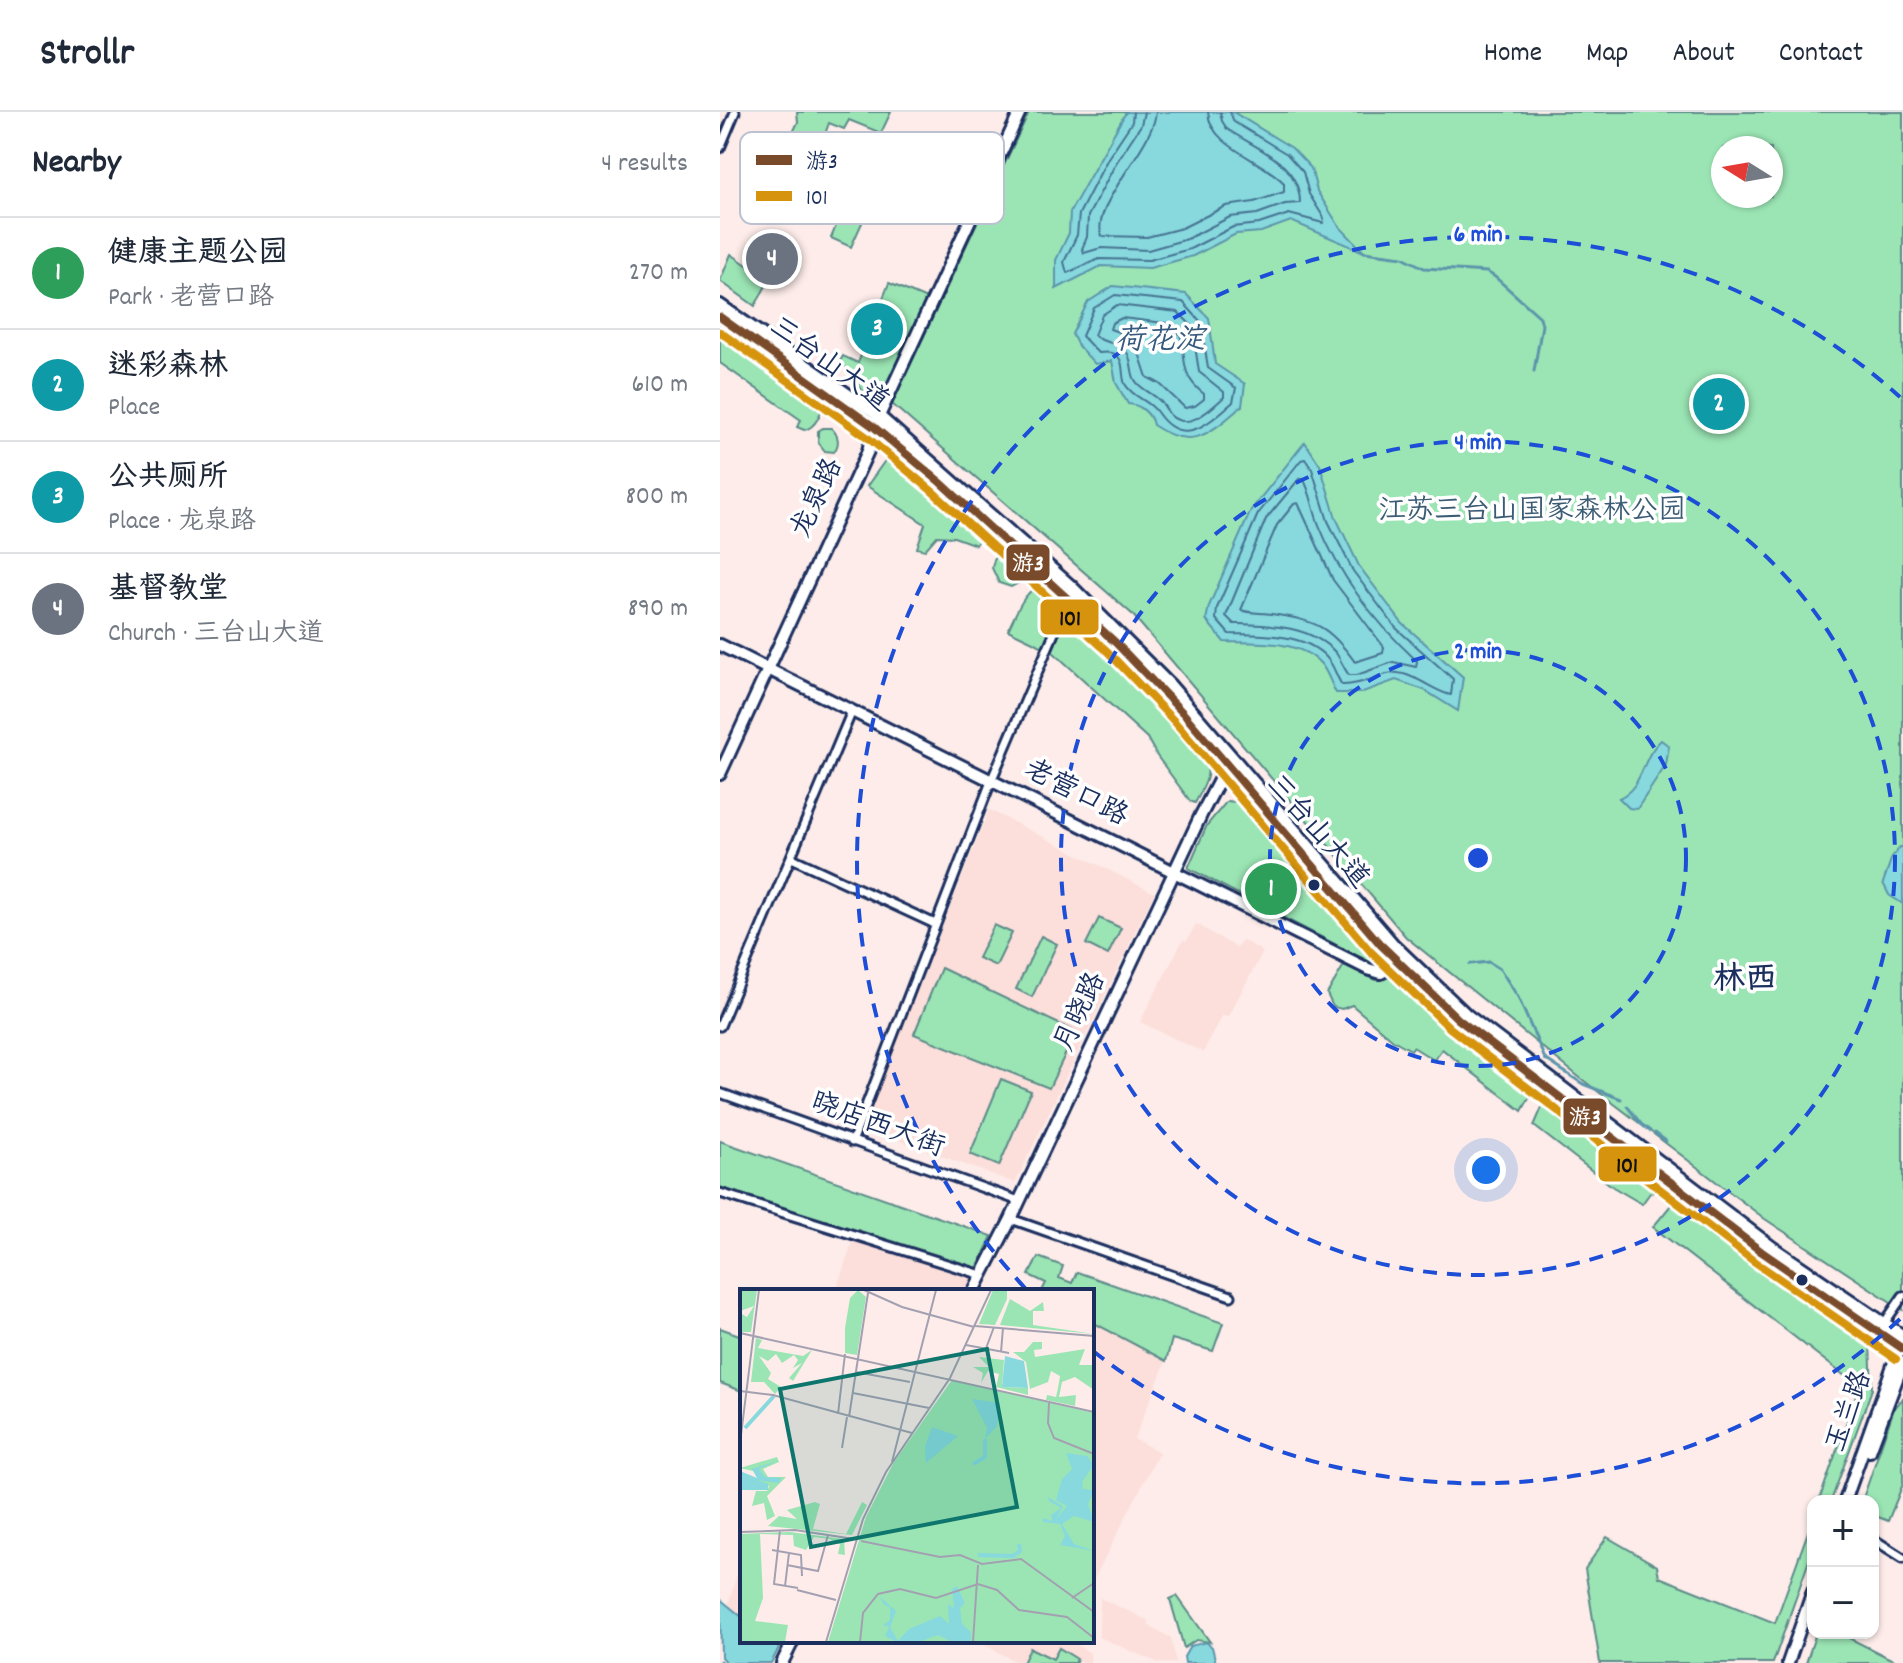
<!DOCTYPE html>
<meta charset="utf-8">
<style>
:root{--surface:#fff;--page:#f6f6f7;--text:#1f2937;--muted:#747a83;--line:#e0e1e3;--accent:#d93025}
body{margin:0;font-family:Dekko,"LXGW WenKai TC",sans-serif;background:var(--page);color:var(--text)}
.controls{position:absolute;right:24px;bottom:24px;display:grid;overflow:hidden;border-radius:16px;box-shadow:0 2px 6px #0004}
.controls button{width:72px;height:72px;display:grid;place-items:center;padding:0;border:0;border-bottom:2px solid var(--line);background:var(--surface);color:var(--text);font:40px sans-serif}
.compass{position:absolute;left:991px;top:24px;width:72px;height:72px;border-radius:50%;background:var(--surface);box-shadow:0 2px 6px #0004;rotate:281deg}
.you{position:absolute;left:766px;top:1058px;width:28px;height:28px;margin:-20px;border:6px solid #fff;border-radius:50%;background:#1a73e8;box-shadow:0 0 0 12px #1a73e833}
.badge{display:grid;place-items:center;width:52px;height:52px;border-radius:50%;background:var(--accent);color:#fff;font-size:26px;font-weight:700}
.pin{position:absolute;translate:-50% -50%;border:4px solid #fff;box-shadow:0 2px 8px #0006}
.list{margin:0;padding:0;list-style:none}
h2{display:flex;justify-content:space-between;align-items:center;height:104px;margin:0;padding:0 32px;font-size:34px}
h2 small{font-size:26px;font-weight:400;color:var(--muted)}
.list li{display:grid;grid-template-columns:52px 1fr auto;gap:24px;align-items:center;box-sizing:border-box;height:112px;padding:0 32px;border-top:2px solid var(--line)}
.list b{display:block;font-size:30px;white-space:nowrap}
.list p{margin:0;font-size:26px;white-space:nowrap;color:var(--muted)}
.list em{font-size:26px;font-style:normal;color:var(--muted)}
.map{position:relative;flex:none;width:1183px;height:1551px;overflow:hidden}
header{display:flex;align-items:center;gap:48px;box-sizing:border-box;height:112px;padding:0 40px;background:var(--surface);border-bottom:2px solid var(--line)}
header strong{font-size:38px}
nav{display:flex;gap:44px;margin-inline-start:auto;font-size:28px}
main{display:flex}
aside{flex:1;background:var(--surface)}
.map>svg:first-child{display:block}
</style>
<header>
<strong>Strollr</strong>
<nav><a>Home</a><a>Map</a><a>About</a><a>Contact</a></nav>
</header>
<main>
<aside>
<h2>Nearby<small>4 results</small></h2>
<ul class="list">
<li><span class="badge" style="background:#2e9e5b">1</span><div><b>健康主题公园</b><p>Park · 老营口路</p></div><em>270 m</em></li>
<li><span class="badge" style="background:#0f9aa8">2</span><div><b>迷彩森林</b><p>Place</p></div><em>610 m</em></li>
<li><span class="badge" style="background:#0f9aa8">3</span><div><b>公共厕所</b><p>Place · 龙泉路</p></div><em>800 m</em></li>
<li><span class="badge" style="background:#6b7280">4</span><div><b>基督教堂</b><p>Church · 三台山大道</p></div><em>890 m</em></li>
</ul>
</aside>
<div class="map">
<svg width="1183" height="1551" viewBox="0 0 1183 1551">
<rect width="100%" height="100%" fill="#fdece9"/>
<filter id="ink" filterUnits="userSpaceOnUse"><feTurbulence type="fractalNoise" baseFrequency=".0125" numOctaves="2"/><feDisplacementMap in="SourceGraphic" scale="16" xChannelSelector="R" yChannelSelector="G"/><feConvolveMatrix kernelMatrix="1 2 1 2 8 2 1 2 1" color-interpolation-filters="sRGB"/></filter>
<g filter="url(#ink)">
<g fill="#fcdeda">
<path d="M269,698L434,781L295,1071L143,1015Z"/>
<path d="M476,812L517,836L522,828L543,840L508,904H501L483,940L420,910L463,828L467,829Z"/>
<path d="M133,1128L253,1165L246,1179H116Z"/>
<path d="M372,1210L446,1249L414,1327L439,1340L372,1471Z"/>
<path d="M22,1445V1505L8,1494Z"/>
<path d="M380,1486L429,1509L428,1513L451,1526L456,1551H439L379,1525Z"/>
<path d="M257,1529H351L370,1541V1551H363L339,1536L333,1547L311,1536L303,1551H299Z"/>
</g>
<g fill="#9be5b4" stroke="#5b8a89" stroke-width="2" fill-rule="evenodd">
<path d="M77,0H171L161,21L129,8L124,17L109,11L100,36L92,32L71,82L49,71L78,10Z"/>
<path d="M309,0H1183V1198L1045,1107L859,965L686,825L412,502L172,292ZM1003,36H1051V84H1003Z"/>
<path d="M152,26L246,71L236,90L166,58L131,135L111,126Z"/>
<path d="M11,142L49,168L35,194L0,169Z"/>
<path d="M169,171L209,188L167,280L153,289L137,273L142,267L119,251L123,244L138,251Z"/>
<path d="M0,213L101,288C104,300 95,316 84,318L77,315L81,308L0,251Z"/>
<path d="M103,316H111C119,323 120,332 114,340L105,339L98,330V319Z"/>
<path d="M170,347L178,349L262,419L256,433L234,425L217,424L205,438L197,436L205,412L147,374L164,350Z"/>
<path d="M278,432L312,464L291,475L279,471L272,456Z"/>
<path d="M323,472L379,525L433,584L484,646C493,662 483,676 475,691L470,689L437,644L427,626L332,539L288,518C296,502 304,477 323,472Z"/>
<path d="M507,689L524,691C566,749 616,800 666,851L665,855L661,856L468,756L487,713Z"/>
<path d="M379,806L401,816L388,843L366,832Z"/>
<path d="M274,813L292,821L276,854L258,846Z"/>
<path d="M321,824L337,832L312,885L296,877Z"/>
<path d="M624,853L656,868L677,864L735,916L811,977L812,981L802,999L722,937L714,948L693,935L691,938L673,928L632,893L622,897L613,895L607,882Z"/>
<path d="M221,856L356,920L329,976L194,922Z"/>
<path d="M281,967L311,979L279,1054L250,1042Z"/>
<path d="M826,986L948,1076L930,1081L922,1092L893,1075L814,1014Z"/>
<path d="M0,1029L272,1124L256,1159L0,1077Z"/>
<path d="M956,1087L1069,1176L1150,1231L1152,1277L1111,1389H1099L1139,1275L933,1115Z"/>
<path d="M318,1145L343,1154L339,1166L352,1171L357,1160L503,1211L493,1239L452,1227L446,1249L372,1210V1179H322L326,1171L309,1163Z"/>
<path d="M0,1216L22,1224V1279L0,1271Z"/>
<path d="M1183,1286V1372L1168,1409L1153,1403V1389H1142L1174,1297Z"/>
<path d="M1093,1406V1437L1053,1551H880L865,1457L887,1425L937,1454L939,1465L1055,1511Z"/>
<path d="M457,1484L490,1530L476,1528L464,1536L450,1487Z"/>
<path d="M1096,1521H1119L1179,1551H1086Z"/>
<path d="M310,1536L333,1547L339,1536L357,1547L355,1551H303Z"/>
</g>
<g fill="#87d9de" stroke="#5c95ab" stroke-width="2">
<path d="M406,0H513L572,36L591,56L597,79L619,114L644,140L571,109L541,120L516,122L473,144L430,156L381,154L336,177V148L349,121L350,100Z"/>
<path d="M393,174L466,182L489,206L495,252L525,272L522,294C490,321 473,340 433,313C431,302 420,292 408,292L396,271L392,249L375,252L358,234L352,222L368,190Z"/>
<path d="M585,330L600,353L616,406L639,454L682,511L743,565L738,599L704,578L676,568L640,581H616C611,572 608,560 601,552C579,527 535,531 504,530L486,508L489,494L531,398Z"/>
<path d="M941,628L949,634L946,653L917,697L909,696L899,686C924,675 921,645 941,628Z"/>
<path d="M1180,735H1183V792L1169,783L1163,771L1172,745Z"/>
<path d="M0,1487L22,1505V1529H50L59,1536L51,1551H6L1,1545Z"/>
<path d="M486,1530L492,1535L496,1551H465L464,1545L470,1534Z"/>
</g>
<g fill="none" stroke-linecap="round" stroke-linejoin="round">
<g stroke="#467391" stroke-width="2">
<path d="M413,0L412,10L388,46L359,102L357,123L344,150L347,161L379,147L429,148L470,137L513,115L539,112L569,102L603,111L604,106L589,82L583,60L567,42L514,10L510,0"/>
<path d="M424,0L421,13L396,51L368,104L367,125L362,137L364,141L381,136L428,138L467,127L510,105L537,102L565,92L580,91C580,51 537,37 507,17L502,9L500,0"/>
<path d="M436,0C434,34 369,95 382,124L427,125L462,116L506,94L534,90L564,80V71C542,47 490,35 488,0"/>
<path d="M395,183L463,190L481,210L488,256L516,276L513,290C488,312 462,337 437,300C428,287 414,287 405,272C401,263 405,249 396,243C392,239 384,241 378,241L362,224L374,196Z"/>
<path d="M397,193L458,200L472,214L479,260L504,280V285C491,297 468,320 450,303C446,298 444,292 439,288C431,280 420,277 415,268C410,259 413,248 406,239C397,228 383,233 374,223L382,203Z"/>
<path d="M402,206L453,212C473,233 452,258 484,282V287L475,294L465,296L440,272L427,265L416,232L407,223L390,217L392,211Z"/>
<path d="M585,347L592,357L608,409L633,459L676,516L733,567L731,583C713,579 697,563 678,561C664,559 644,574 622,573C617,566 615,557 610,550C589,520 541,523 509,522L496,507L497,496L538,402L581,348Z"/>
<path d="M583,366C591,380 593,398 599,413C620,466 656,511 697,549L696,555L673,550L637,563H629C624,557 621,548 616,541C590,513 549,513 514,512L506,504L546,407L579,367Z"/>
<path d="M578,391L613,468L664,535L663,541L635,550C609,514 597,509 552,502C542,500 531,502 521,498L557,413L574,392Z"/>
</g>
<g stroke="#5c95ab" stroke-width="3">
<path d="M644,140L683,145L704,156L767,160L775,165L820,205L822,213L814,259"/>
<path d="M750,852L769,850L780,857L798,885L825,947L863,972L901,987"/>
<path d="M907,994L921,1012L930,1019"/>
<path d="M935,1021L946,1029"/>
<path d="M0,1549L1,1551"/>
</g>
<defs>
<g id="street">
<path d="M0,36L15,0"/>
<path d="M72,746L215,812"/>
<path d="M0,914L132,599"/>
<path d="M0,981L299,1089"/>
<path d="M132,1030L272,667L349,486"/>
<path d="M0,1081L262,1163"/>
<path d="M291,1107L511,1184"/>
<path d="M1163,1213L1183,1184"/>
<path d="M1153,1427L1183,1446"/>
</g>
<g id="secondary">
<path d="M0,193L159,304L351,474L450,573L673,832L747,903L1052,1135L1183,1224"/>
<path d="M0,205L154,315L220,370L396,531L463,601L660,832L738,907L1042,1140L1183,1237"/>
<path d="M0,533L648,857L661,861L681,849"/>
<path d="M0,662L148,339L154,315L300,0"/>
<path d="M254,1179L291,1107L481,703L507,653L511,649"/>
<path d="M1150,1339L1183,1251"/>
<path d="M1125,1389L1182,1228"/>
<path d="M62,1551L73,1529"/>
<path d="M1068,1551L1093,1479"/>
</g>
</defs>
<use href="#street" stroke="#1b2f5e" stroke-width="13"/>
<use href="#secondary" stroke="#1b2f5e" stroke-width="16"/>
<use href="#street" stroke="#fff" stroke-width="7"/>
<use href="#secondary" stroke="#fff" stroke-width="10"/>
<defs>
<path id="bus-1" d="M0,205L154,315L220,370L396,531L463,601L660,832L738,907L1042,1140L1183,1237"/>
<path id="bus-2" d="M0,220L147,325L212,379L388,540L454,609L651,840L730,916L1035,1150L1176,1247"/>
</defs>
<use href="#bus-1" stroke="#fff" stroke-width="14"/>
<use href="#bus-2" stroke="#fff" stroke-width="14"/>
<use href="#bus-1" stroke="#7a4b2a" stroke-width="8"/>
<use href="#bus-2" stroke="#d6940e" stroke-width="8"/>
</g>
</g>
<g fill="none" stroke="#1d4ed8" stroke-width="4" stroke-dasharray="14 10">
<circle cx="758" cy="746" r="208"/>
<circle cx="758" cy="746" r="417"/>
<path d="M1180 1207A625 625 0 0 1 373 1239M305 1176A625 625 0 0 1 1180 285"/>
</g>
<g fill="#1b2f5e" stroke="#fff" stroke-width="3">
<circle cx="594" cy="773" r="7"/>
<circle cx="1082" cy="1168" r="7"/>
</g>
<g text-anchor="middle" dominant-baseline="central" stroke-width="7" stroke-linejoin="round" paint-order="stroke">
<g font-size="28" fill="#1b2f5e" stroke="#fff">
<text transform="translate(108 254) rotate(36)">三台山大道</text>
<text transform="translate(99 387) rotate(-65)">龙泉路</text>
<text transform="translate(355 683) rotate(27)">老营口路</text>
<text transform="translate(596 721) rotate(49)">三台山大道</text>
<text transform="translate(362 901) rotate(-65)">月晓路</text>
<text transform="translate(157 1015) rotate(20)">晓店西大街</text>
<text transform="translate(1131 1300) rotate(-70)">玉兰路</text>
</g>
<g font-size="28" fill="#3b5c74" stroke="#fff">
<text x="812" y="401">江苏三台山国家森林公园</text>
</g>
<g font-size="30" font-style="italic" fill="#365a7e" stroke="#fff">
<text x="440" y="230">荷花淀</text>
</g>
<g font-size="32" font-weight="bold" fill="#1b2f5e" stroke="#fff">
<text x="1025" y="870">林西</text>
</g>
</g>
<g transform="translate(20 1177)">
<rect width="354" height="354" fill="#fdece9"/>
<path d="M17,1L11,43H0V24L7,28L14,17L0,22V2ZM118,1L126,8L117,66L105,64V39L110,9ZM253,1H267V10L255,36L239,35ZM270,10L290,22L303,13L304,22H293V36L354,45L260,36ZM16,49L22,51L18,59L63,67L72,61L53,92L49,89L62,74L53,79L58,71L54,66L42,74L36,65L28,72L19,67L31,84L28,90L41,98L35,105L24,93H11ZM293,53H302V60L294,61L295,68L345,60L339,76H354V101L335,88L322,93L319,108L336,106L335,117L306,111L307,106L316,108L318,99L320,87L311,82L308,93L290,100L286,73L273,63H284ZM239,68L264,71L262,98L288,99V106L256,98L259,85L248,82L241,94L243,84L233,78H249ZM212,91L354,124V353H88L126,228L154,173ZM37,168L39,173L23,180L28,188H46L27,207L35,227L27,231L24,214L12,217L16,202H27L29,197L17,194V183L0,179ZM75,213L80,215L73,240L106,245L122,213L127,216L112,246L28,237L39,227L57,230L47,221ZM50,243L104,250L105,266L98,265L100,255L89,250L74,248L66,261L54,257L53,246L20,245L23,309L15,332L48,336L45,353H0V245Z" fill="#9be5b4"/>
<path d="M265,67L284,72L288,99L262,98ZM232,110L260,114L257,137L245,150L247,139ZM192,138L218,147L186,174L185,157ZM326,164L347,167L354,176L342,193L343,200L354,201L348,215L354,233L334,227L322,235L334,255L354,262L320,256L325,247L320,235L303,233V229L312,232L311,226L321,219L309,212L308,208L323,217L317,229L327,217L316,211L322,190L332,180ZM37,172L19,180L25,188L41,189L39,194L17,191L28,195V201H0V182L17,189L12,180ZM217,297L225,314L220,319L222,335L231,343V353H212L198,346L179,353H157L145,347L149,338L143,336L150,331V318L144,316L140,308L156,322L150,338L158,352L169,340L200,327L209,335L208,315L214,319L212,300Z" fill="#87d9de"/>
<path fill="none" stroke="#87d9de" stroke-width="4" d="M5,139L34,107M233,175L245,168V150M238,266L273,267L280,262L279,255"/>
<path fill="none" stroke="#a3a0b1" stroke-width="2" d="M124,1L162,18L234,38M235,37L354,47M0,44L354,123M226,56L269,64M245,62L254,38M261,63L263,39M116,83L170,93M0,102L33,106L172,144M113,104L189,119M309,114L308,134L314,149L354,165M98,125L105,65M109,128L128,4M0,154L19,1M102,159L107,128M152,173L196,1M40,241L34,295L58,299M0,243L55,241L114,250M121,252L200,268L220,266L242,275L281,270L354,323M32,261L61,266L62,287M47,276L78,282L88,246M45,297L49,264M57,301L96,311M332,309L354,294M86,353L123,230L146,183L210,89L251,1M120,353L123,324L138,305L160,300L196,309L238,295L257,301L279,321L327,328L354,349M233,353L238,276"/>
<path fill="#0f766e" fill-opacity="0.15" stroke="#0f766e" stroke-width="4" d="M247,60L277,218L71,258L40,100Z"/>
<rect width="354" height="354" fill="none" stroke="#1b2f5e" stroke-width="4"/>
</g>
<rect x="20" y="20" width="264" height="92" rx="12" fill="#fff" stroke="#bbc1cf" stroke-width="2"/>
<rect x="36" y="43" width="36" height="10" fill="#7a4b2a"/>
<rect x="36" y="79" width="36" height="10" fill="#d6940e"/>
<g font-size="22" fill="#1b2f5e">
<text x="86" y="56">游3</text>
<text x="86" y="92">101</text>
</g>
<circle cx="758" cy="746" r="12" fill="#1d4ed8" stroke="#fff" stroke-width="4"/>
<g font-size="24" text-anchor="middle" font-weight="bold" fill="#1d4ed8" stroke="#fff" stroke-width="7" stroke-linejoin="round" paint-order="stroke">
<text x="758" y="129">6 min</text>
<text x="758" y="337">4 min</text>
<text x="758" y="546">2 min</text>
</g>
<g stroke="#fff" stroke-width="3">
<rect x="285" y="431" width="46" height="39" rx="8" fill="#7a4b2a"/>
<rect x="319" y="486" width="61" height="38" rx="8" fill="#d6940e"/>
<rect x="842" y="985" width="46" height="39" rx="8" fill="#7a4b2a"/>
<rect x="877" y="1033" width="61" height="38" rx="8" fill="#d6940e"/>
</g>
<g font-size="22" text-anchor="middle" font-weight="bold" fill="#fff">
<text x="308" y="458">游3</text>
<text x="865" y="1012">游3</text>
</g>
<g font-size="22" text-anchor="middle" font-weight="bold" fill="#111">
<text x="350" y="513">101</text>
<text x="907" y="1060">101</text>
</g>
</svg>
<div class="controls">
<button>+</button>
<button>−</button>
</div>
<svg class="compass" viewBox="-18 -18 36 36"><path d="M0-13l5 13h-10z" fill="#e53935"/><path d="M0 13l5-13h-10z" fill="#747a83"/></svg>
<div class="you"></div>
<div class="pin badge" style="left:551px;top:777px;background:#2e9e5b">1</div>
<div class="pin badge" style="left:999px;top:292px;background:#0f9aa8">2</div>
<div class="pin badge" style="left:157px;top:217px;background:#0f9aa8">3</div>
<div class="pin badge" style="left:52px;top:147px;background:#6b7280">4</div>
</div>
</main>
